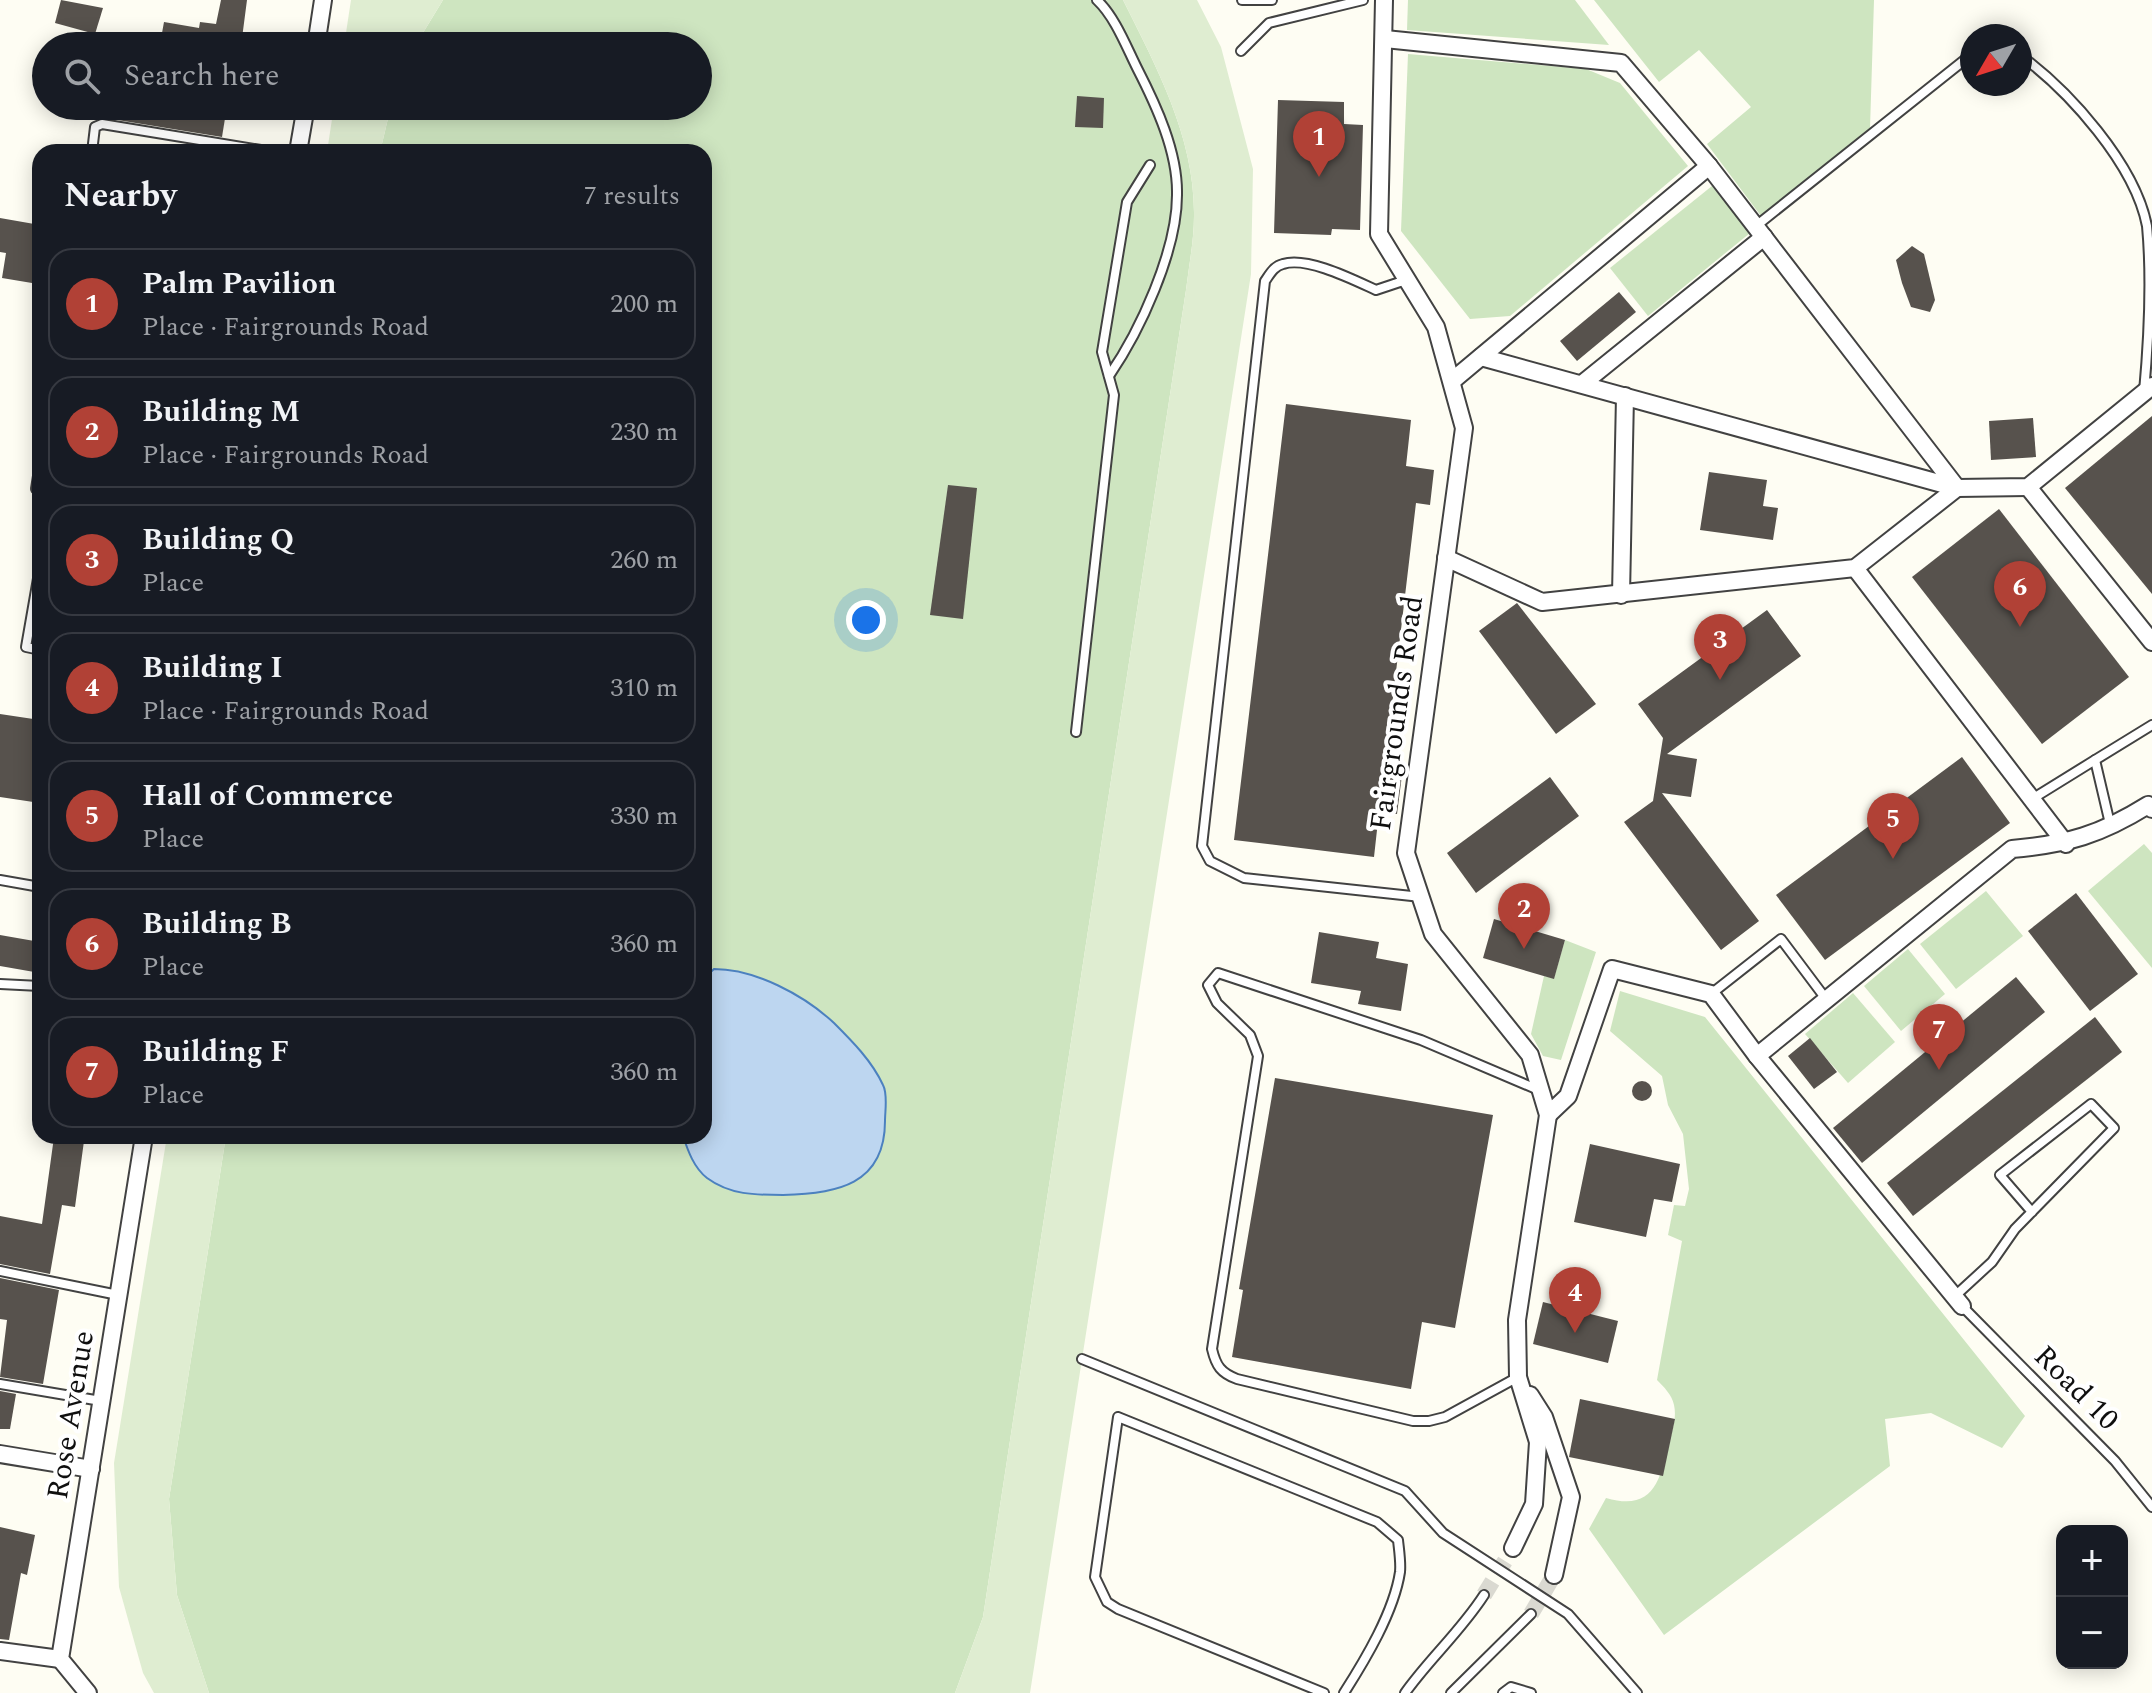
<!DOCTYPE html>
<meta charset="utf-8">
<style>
:root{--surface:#171b24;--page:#20242c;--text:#f1f3f6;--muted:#9ea1a6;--line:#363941;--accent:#b14136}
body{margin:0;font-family:Spectral,serif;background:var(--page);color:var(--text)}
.controls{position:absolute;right:24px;bottom:24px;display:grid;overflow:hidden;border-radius:16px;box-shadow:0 4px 20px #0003}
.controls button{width:72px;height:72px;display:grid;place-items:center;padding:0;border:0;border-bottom:2px solid var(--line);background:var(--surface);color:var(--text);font:40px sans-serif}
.compass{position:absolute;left:1960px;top:24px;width:72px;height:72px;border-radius:50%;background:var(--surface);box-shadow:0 4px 20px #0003;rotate:231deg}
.you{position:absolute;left:866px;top:620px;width:28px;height:28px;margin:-20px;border:6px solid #fff;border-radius:50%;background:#1a73e8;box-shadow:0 0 0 12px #1a73e833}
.badge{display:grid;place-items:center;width:52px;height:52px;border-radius:50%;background:var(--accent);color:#fff;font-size:26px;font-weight:700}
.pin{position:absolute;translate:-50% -66px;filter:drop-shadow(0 2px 4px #0008)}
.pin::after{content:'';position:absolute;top:42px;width:28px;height:24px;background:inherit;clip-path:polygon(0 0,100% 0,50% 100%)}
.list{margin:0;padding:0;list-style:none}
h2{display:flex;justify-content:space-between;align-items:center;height:104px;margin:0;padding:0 32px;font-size:34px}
h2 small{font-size:26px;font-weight:400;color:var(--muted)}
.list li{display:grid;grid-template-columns:52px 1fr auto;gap:24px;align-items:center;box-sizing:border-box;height:112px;margin:0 16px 16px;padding:0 16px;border:2px solid var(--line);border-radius:24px}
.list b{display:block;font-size:30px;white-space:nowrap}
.list p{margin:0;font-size:26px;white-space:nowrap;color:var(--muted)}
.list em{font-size:26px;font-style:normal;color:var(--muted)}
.icon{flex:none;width:44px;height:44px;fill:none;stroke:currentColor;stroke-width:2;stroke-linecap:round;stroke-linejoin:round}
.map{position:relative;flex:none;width:2152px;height:1693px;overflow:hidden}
.search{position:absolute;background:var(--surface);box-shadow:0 4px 20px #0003;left:32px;top:32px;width:680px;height:88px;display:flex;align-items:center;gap:20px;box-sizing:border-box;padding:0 28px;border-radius:44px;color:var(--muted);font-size:30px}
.panel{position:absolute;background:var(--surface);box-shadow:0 4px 20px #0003;left:32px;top:144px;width:680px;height:1000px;border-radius:24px}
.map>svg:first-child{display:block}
</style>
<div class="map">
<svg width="2152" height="1693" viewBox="0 0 2152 1693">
<rect width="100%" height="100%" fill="#fefdf3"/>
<g fill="#cee5c0">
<path d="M443,0H1123C1157,68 1195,138 1194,216C1194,240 1189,265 1186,290L983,1617L955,1693H209L177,1595L169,1499L226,1136H704V152H380L391,106H698V46H415Z"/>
<path d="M1408,0H1575L1609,45L1407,30Z"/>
<path d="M1594,0H1874L1870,128L1761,216L1707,144L1751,107L1699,50L1659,82Z"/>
<path d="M1408,54L1586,69L1620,83L1688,166L1510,316L1470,319L1401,231Z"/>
<path d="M1712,186L1750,233L1648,316L1610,268Z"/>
<path d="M2144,844L2152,853V968L2088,891Z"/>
<path d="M1986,891L2023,936L1956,989L1920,944Z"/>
<path d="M1565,940L1596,952L1561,1060L1543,1056L1531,1034L1544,976L1554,978Z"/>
<path d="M1908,949L1945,994L1901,1031L1864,986Z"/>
<path d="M1620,991L1705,1017L2025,1416L2002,1448L1931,1413L1885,1419L1890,1466L1664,1635L1589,1529L1606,1498C1654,1512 1660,1480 1669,1443C1672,1431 1677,1418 1674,1405C1672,1395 1664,1387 1657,1380L1682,1241L1668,1235L1674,1205L1685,1206L1689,1189L1683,1134L1668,1105L1662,1076L1610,1031Z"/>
<path d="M1853,993L1895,1042L1848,1083L1805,1034Z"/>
</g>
<g fill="#dfedd1">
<path d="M351,0H443L415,46H344Z"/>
<path d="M1123,0H1197L1221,47L1253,169L1251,274L1030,1693H955L983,1617L1186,290C1189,265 1194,240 1194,216C1195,138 1157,68 1123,0Z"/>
<path d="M334,106H391L380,152H327Z"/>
<path d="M167,1136H226L169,1499L177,1595L209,1693H154L143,1673L119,1587L114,1463Z"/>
</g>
<path fill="#bdd6f0" stroke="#4c81bf" stroke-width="2" d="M714,969C755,969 804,995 834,1023C852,1041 872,1061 883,1085C888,1094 885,1111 885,1121C885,1185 836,1194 783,1195C755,1195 730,1195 707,1178C694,1168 688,1151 683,1136H704V978Z"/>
<g fill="#57524d">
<path d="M61,0L103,8L95,34L55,23Z"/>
<path d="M221,0H247L241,46L160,44L164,22L199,28L200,22L216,24Z"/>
<path d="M1077,96L1104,98L1103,128L1075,127Z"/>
<path d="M1278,100L1344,102V124L1363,125L1360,230L1332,229L1331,235L1274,233Z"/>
<path d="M94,106H227L222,137L93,116Z"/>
<path d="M0,218L40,225L32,283L2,278L6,253L0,252Z"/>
<path d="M1912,246L1924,254L1935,300L1930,312L1911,307L1902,283L1896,260Z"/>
<path d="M1619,292L1636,312L1577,361L1560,341Z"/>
<path d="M1286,404L1411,420L1406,466L1434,470L1430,505L1416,503L1384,773L1402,775L1397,814L1379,812L1374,857L1234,840Z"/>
<path d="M2152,416V594L2065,488Z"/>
<path d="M2033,418L2036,457L1991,460L1989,421Z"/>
<path d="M1709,472L1767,480L1763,506L1778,508L1773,540L1700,530Z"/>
<path d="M948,485L977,488L963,619L930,615Z"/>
<path d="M1999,509L2129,677L2042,744L1912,577Z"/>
<path d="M1517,603L1596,704L1556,734L1479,631Z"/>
<path d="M1767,610L1801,656L1667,754L1697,759L1691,797L1662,793L1759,921L1721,950L1624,822L1653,801L1663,738L1638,704Z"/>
<path d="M0,714L40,720V803L0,797Z"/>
<path d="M1962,757L2010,823L1825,960L1776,895Z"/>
<path d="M1550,777L1579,816L1476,893L1447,853Z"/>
<path d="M2076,893L2138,974L2090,1011L2028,931Z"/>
<path d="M1494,919L1565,940L1554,979L1483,958Z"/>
<path d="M1319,932L1379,942L1376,958L1408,964L1401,1011L1358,1004L1361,991L1311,983Z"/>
<path d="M0,935L40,942V973L0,966Z"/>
<path d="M2016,977L2045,1012L1862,1163L1833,1128Z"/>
<path d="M2095,1017L2122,1052L1913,1216L1887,1183Z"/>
<path d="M1810,1038L1837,1072L1814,1089L1788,1056Z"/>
<path d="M1275,1078L1493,1115L1455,1328L1422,1322L1411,1389L1232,1357L1243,1290L1239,1289Z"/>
<circle cx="1642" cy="1091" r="10"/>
<path d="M54,1137L84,1141L75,1207L62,1205L50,1274L0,1264V1216L42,1224Z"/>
<path d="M1590,1144L1680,1164L1672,1202L1654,1199L1646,1237L1574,1222Z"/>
<path d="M0,1278L59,1290L43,1384L0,1377L7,1320L0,1319Z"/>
<path d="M1543,1302L1618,1321L1608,1363L1533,1344Z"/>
<path d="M0,1391L16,1394L10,1429H0Z"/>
<path d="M1580,1399L1675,1419L1663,1476L1569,1457Z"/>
<path d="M0,1527L35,1535L27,1575L21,1573L9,1640L0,1639Z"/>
</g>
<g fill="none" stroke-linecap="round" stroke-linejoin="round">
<g stroke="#dad9d1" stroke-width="16" stroke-dasharray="16 8" stroke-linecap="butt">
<path d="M1484,1595L1513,1548"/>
<path d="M1531,1614L1554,1575"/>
</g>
<defs>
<g id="service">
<path d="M1097,0C1115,17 1126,46 1137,68C1156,105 1178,152 1177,195C1177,251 1140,331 1109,376"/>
<path d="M1242,0H1272"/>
<path d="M1241,51L1269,23L1363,0"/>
<path d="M2020,55C2069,91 2135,164 2147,226C2152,280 2149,337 2144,392"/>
<path d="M92,152L95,127L102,124L273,152"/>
<path d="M1756,226L1972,54"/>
<path d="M1406,280L1376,290C1354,280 1307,256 1283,264C1274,266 1270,274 1265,281L1202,846L1210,861L1244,878L1421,897"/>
<path d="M36,489L40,463"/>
<path d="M40,567L26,647L40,650"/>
<path d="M1076,732L1114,395L1102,352L1127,202L1150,165"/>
<path d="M2032,799L2095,760"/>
<path d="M2111,828L2095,760L2152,725"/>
<path d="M0,880L40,887"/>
<path d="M0,984L40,986"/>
<path d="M1711,994L1781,939L1826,999"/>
<path d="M0,1271L118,1295"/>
<path d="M1955,1296L1992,1262L2015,1229L2114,1128L2091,1104L2000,1175L2032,1212"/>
<path d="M1962,1306L2115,1461L2152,1507"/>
<path d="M1082,1359L1405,1491L1443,1533L1568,1614L1637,1693"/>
<path d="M1518,1377L1445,1417L1429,1421H1413L1237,1379C1221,1373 1216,1366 1212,1349L1258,1056L1250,1035L1217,1003L1208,985L1218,973L1421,1040L1541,1091"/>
<path d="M0,1384L101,1401"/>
<path d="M1324,1693L1118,1609L1107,1602L1095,1577L1118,1417L1377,1522L1398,1540C1399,1550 1401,1562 1400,1572C1394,1612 1365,1660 1344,1693"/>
<path d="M1405,1693C1430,1658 1460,1632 1484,1595"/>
<path d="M1451,1693L1531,1614"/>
<path d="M1503,1693L1511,1687L1531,1693"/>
</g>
<g id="minor">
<path d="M1384,0L1379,234L1436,327L1464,428L1406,853L1433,934L1530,1055L1548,1115L1517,1320L1518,1377L1538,1442L1534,1504L1513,1548"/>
<path d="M1385,39L1621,63L1709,166L1957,488L2028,487L2152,386"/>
<path d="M316,46L323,0"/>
<path d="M298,152L306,106"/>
<path d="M1481,357L1957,488"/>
<path d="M1452,381L1709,166"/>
<path d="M1582,384L1764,237"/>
<path d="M2028,487L2152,642"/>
<path d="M1446,558L1542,602L1855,568L1957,488"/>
<path d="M1855,568L2066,844"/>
<path d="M1621,595L1625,396"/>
<path d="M1757,1056L2012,849C2068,844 2100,835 2148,805L2152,809"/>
<path d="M1548,1115L1568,1096L1612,969L1711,994L1757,1056L1962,1306"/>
<path d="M1530,1395L1544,1417L1571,1497L1554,1575"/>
<path d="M0,1454L91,1469"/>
<path d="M0,1651L60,1659"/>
<path d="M88,1693L60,1659L144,1136"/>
</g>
</defs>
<use href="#service" stroke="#424242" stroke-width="12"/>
<use href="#minor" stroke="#424242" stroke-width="20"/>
<use href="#service" stroke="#fff" stroke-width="8"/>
<use href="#minor" stroke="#fff" stroke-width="16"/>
</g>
<g text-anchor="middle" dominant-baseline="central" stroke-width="8" stroke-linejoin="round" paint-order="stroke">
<g font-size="30" fill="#0f0f0f" stroke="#fff">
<text transform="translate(1397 713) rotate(-82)">Fairgrounds Road</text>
<text transform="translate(2076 1388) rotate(45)">Road 10</text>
<text transform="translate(71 1415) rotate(-81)">Rose Avenue</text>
</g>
</g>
</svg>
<div class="controls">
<button>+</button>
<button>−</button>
</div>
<svg class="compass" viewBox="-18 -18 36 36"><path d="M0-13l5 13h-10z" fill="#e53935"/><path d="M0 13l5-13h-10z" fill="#9ea1a6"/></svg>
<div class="you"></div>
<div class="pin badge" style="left:1319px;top:177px">1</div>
<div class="pin badge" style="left:1524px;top:949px">2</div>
<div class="pin badge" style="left:1720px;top:680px">3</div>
<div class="pin badge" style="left:1575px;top:1333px">4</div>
<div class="pin badge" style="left:1893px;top:859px">5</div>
<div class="pin badge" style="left:2020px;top:627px">6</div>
<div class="pin badge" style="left:1939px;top:1070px">7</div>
<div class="search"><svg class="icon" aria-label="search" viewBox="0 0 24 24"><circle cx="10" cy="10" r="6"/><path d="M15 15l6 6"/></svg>Search here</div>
<section class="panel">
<h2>Nearby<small>7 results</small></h2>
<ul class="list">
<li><span class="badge">1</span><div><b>Palm Pavilion</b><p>Place · Fairgrounds Road</p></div><em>200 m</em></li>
<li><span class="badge">2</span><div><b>Building M</b><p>Place · Fairgrounds Road</p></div><em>230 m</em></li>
<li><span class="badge">3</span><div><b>Building Q</b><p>Place</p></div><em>260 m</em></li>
<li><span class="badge">4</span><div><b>Building I</b><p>Place · Fairgrounds Road</p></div><em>310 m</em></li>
<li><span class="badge">5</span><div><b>Hall of Commerce</b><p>Place</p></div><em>330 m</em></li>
<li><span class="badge">6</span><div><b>Building B</b><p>Place</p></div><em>360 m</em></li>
<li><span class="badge">7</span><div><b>Building F</b><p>Place</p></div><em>360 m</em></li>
</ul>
</section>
</div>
